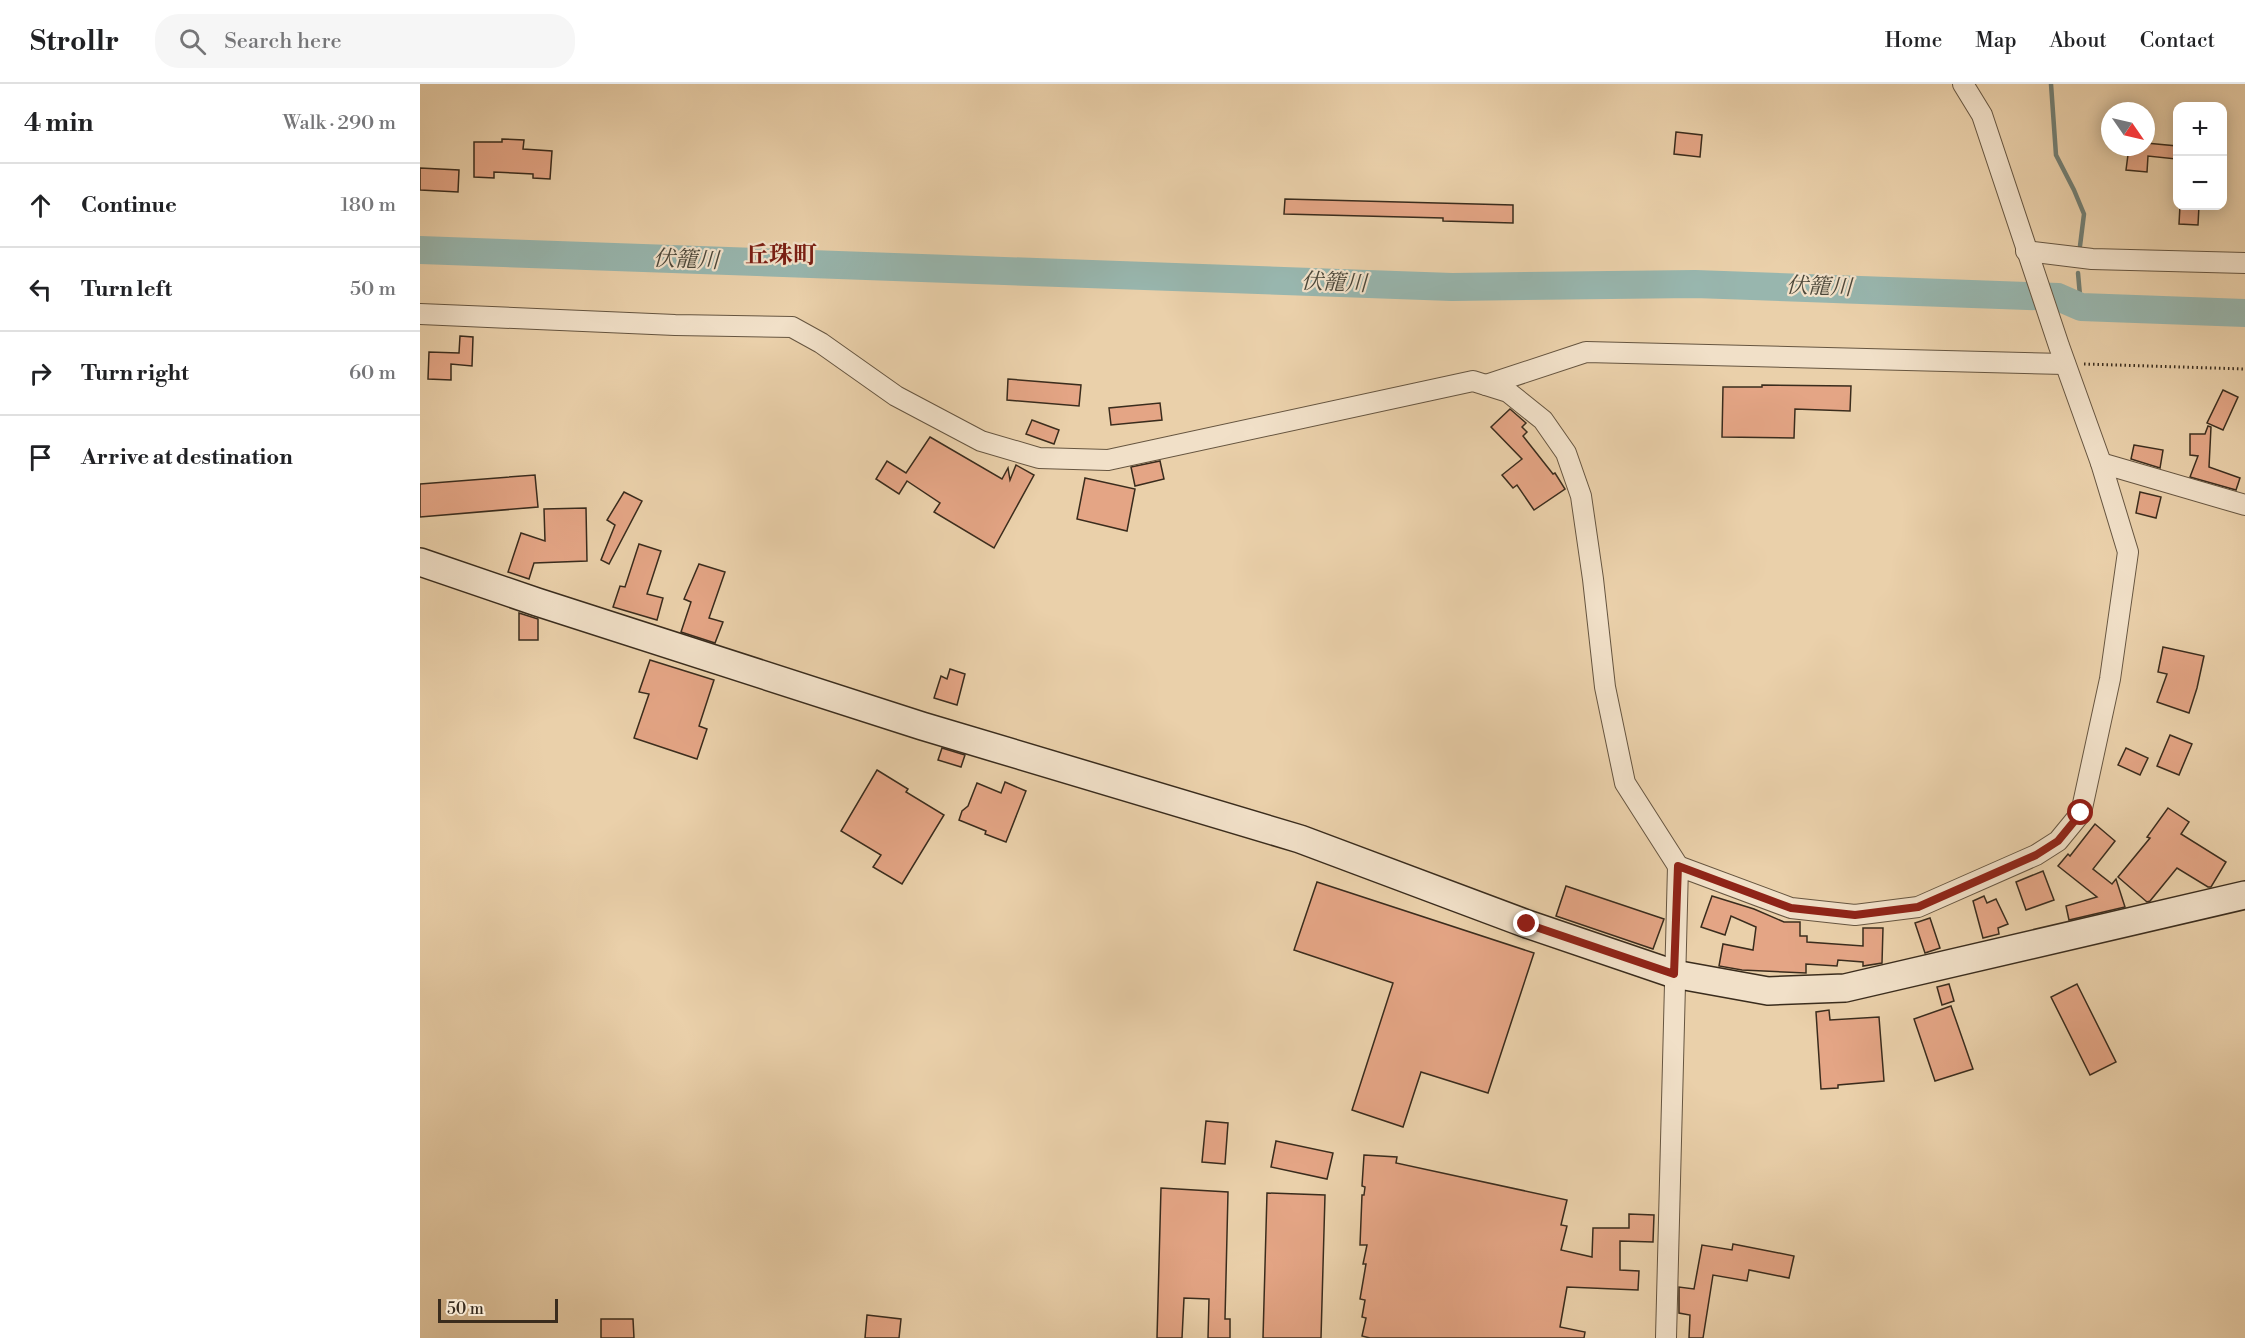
<!DOCTYPE html>
<meta charset="utf-8">
<style>
:root{--surface:#fff;--page:#f6f6f6;--text:#202124;--muted:#757577;--line:#e0e0e0}
body{margin:0;font-family:"Libre Bodoni","Noto Serif JP",serif;background:var(--page);color:var(--text)}
.controls{position:absolute;right:18px;top:18px;display:grid;overflow:hidden;border-radius:12px;box-shadow:0 3px 15px #0003}
.controls button{width:54px;height:54px;display:grid;place-items:center;padding:0;border:0;border-bottom:2px solid var(--line);background:var(--surface);color:var(--text);font:30px sans-serif}
.compass{position:absolute;left:1681px;top:18px;width:54px;height:54px;border-radius:50%;background:var(--surface);box-shadow:0 3px 15px #0003;rotate:124deg}
.scale{position:absolute;left:18px;bottom:15px;width:120px;box-sizing:border-box;padding-left:6px;border:3px solid #3a2c1d;border-top:0;font-size:16px;line-height:21px;white-space:nowrap;color:#3a2c1d;-webkit-text-stroke:4px #f1e0c8;paint-order:stroke}
.stop{position:absolute;width:18px;height:18px;margin:-14px;border:4px solid #8f2418;border-radius:50%;background:#fff}
.stop.end{background:#8f2418;border-color:#fff;box-shadow:0 2px 6px #0008}
.list{margin:0;padding:0;list-style:none}
h2{display:flex;justify-content:space-between;align-items:center;height:78px;margin:0;padding:0 24px;font-size:26px}
h2 small{font-size:20px;font-weight:400;color:var(--muted)}
.list li{display:grid;grid-template-columns:39px 1fr auto;gap:18px;align-items:center;box-sizing:border-box;height:84px;padding:0 24px;border-top:2px solid var(--line)}
.list b{display:block;font-size:22px;white-space:nowrap}
.list em{font-size:20px;font-style:normal;color:var(--muted)}
.icon{flex:none;width:33px;height:33px;fill:none;stroke:currentColor;stroke-width:2;stroke-linecap:round;stroke-linejoin:round}
.map{position:relative;flex:none;width:1825px;height:1254px;overflow:hidden}
header{display:flex;align-items:center;gap:36px;box-sizing:border-box;height:84px;padding:0 30px;background:var(--surface);border-bottom:2px solid var(--line)}
header strong{font-size:28px}
nav{display:flex;gap:33px;margin-inline-start:auto;font-size:21px}
.search{width:420px;height:54px;background:var(--page);display:flex;align-items:center;gap:15px;box-sizing:border-box;padding:0 21px;border-radius:24px;color:var(--muted);font-size:22px}
main{display:flex}
aside{flex:1;background:var(--surface)}
.map>svg:first-child{display:block}
</style>
<header>
<strong>Strollr</strong>
<div class="search"><svg class="icon" aria-label="search" viewBox="0 0 24 24"><circle cx="10" cy="10" r="6"/><path d="M15 15l6 6"/></svg>Search here</div>
<nav><a>Home</a><a>Map</a><a>About</a><a>Contact</a></nav>
</header>
<main>
<aside>
<h2>4 min<small>Walk · 290 m</small></h2>
<ul class="list">
<li><svg class="icon" aria-label="ahead" viewBox="0 0 24 24"><path d="M12 20V5M6 11l6-6 6 6"/></svg><div><b>Continue</b></div><em>180 m</em></li>
<li><svg class="icon" aria-label="left" viewBox="0 0 24 24"><path d="M17 20v-9H6M10 6l-5 5 5 5"/></svg><div><b>Turn left</b></div><em>50 m</em></li>
<li><svg class="icon" aria-label="right" viewBox="0 0 24 24"><path d="M7 20v-9h11M14 6l5 5-5 5"/></svg><div><b>Turn right</b></div><em>60 m</em></li>
<li><svg class="icon" aria-label="arrive" viewBox="0 0 24 24"><path d="M6 21V4h12l-3 4 3 4H6"/></svg><div><b>Arrive at destination</b></div></li>
</ul>
</aside>
<div class="map">
<svg width="1825" height="1254" viewBox="0 0 1825 1254">
<rect width="100%" height="100%" fill="#ead0aa"/>
<filter id="stains"><feTurbulence type="fractalNoise" baseFrequency=".00333" numOctaves="4"/><feColorMatrix values="0 0 0 0 .2 0 0 0 0 .09 0 0 0 0 .02 0 0 0 .5 -.17"/></filter>
<radialGradient id="worn" r=".72"><stop offset=".6" stop-color="#630" stop-opacity="0"/><stop offset="1" stop-color="#630" stop-opacity=".3"/></radialGradient>
<g fill="none" stroke-linecap="round" stroke-linejoin="round">
<g stroke="#727f74" stroke-width="4.5">
<path d="M1631,0L1636,71L1654,106L1664,130L1660,162"/>
<path d="M1658,189L1661,223"/>
</g>
<path stroke="#98b6ae" stroke-width="28" d="M0,166L1032,203L1275,200L1638,213L1661,223L1825,229"/>
</g>
<g fill="#e4a585" stroke="#3a2c1d" stroke-width="1.5">
<path d="M1256,48L1282,51L1280,73L1254,70Z"/>
<path d="M82,55L104,56L103,65L132,67L130,95L113,94V90L74,88V94L54,93V58H82Z"/>
<path d="M1726,59L1757,62L1756,75L1728,72L1727,88L1706,86L1709,63H1726Z"/>
<path d="M0,84L39,86L38,108L0,106Z"/>
<path d="M865,115L1093,121V139L1023,137V134L864,130Z"/>
<path d="M1760,122H1779L1778,141L1759,140Z"/>
<path d="M40,252L53,253L52,282L31,280V296L8,295L9,268L39,269Z"/>
<path d="M588,295L661,301L659,322L587,316Z"/>
<path d="M1342,301L1431,302L1430,327L1375,325L1374,354L1302,353L1303,303H1342Z"/>
<path d="M1803,306L1818,313L1803,346L1787,339Z"/>
<path d="M740,319L742,336L691,341L689,324Z"/>
<path d="M1090,325L1106,339L1102,343L1107,348L1103,352L1133,390L1135,389L1145,405L1114,426L1097,401L1093,404L1082,391L1102,375L1071,343Z"/>
<path d="M612,336L639,346L634,360L606,350Z"/>
<path d="M1788,342L1791,343L1789,383L1820,394L1816,406L1770,393L1778,372L1770,371V350H1785Z"/>
<path d="M510,353L582,395L588,384L590,396L596,381L614,391L574,464L514,428L520,419L487,397L479,410L456,395L467,377L486,389Z"/>
<path d="M1714,361L1743,366L1740,384L1711,375Z"/>
<path d="M740,377L744,395L715,402L711,383Z"/>
<path d="M115,391L118,423L0,433V400Z"/>
<path d="M665,394L715,405L707,447L657,435Z"/>
<path d="M204,408L222,417L189,480L181,476L195,441L187,436Z"/>
<path d="M1720,408L1741,413L1736,434L1716,429Z"/>
<path d="M166,424L167,477L114,479L109,495L88,488L101,449L125,457L124,425Z"/>
<path d="M219,460L241,467L227,510L243,514L237,536L193,523L200,502L205,503Z"/>
<path d="M279,480L305,488L289,534L303,538L295,559L261,548L271,518L264,515Z"/>
<path d="M99,529L118,535V556H99Z"/>
<path d="M1743,563L1784,572L1777,604L1769,629L1737,618L1747,590L1738,588Z"/>
<path d="M230,576L294,596L279,642L287,645L277,675L214,654L229,610L219,608Z"/>
<path d="M530,585L545,590L537,621L514,614L521,592L527,595Z"/>
<path d="M1750,651L1772,660L1759,691L1737,682Z"/>
<path d="M522,664L545,671L541,683L518,676Z"/>
<path d="M1706,664L1728,674L1720,691L1698,681Z"/>
<path d="M457,686L488,705L486,708L524,731L482,800L453,783L461,771L421,747Z"/>
<path d="M585,698L606,707L586,758L565,750L566,747L539,736L542,727L548,722L557,699L581,709Z"/>
<path d="M1748,724L1769,738L1761,750L1806,778L1791,803H1788L1757,784L1730,817L1727,818L1698,793L1730,754L1727,753Z"/>
<path d="M1675,740L1695,757L1673,785L1692,800L1696,795L1705,823L1649,836L1646,822L1677,813L1638,782L1648,770L1650,772Z"/>
<path d="M1623,787L1634,816L1606,826L1596,798Z"/>
<path d="M897,798L1114,869L1068,1009L1001,988L983,1043L932,1026L973,899L874,866Z"/>
<path d="M1146,802L1244,835L1233,865L1136,832Z"/>
<path d="M1292,812L1334,825L1364,838H1380V852H1387V858L1443,862V844H1463L1462,879L1443,882V878L1418,876L1417,882L1386,880V889L1322,886L1299,882L1303,860L1333,866L1336,843L1311,832L1305,851L1281,843Z"/>
<path d="M1564,812L1567,819L1576,815L1588,840L1578,844L1579,850L1563,854L1553,817Z"/>
<path d="M1510,834L1520,864L1505,869L1495,839Z"/>
<path d="M1529,900L1534,917L1522,921L1517,903Z"/>
<path d="M1657,900L1696,978L1670,991L1631,913Z"/>
<path d="M1531,922L1553,985L1515,997L1494,935Z"/>
<path d="M1409,926L1410,936L1459,933L1464,997L1418,1001V1004L1401,1005L1396,928Z"/>
<path d="M786,1037L808,1039L805,1080L782,1078Z"/>
<path d="M856,1057L913,1069L907,1095L851,1083Z"/>
<path d="M944,1071L977,1073L976,1079L1147,1116L1141,1141L1147,1142L1141,1166L1172,1173L1173,1144H1209V1130L1234,1131L1233,1158L1200,1157V1186L1219,1187L1218,1206L1147,1203L1140,1243L1165,1248L1164,1254H950L942,1252L946,1234L942,1233L945,1216L940,1215L946,1180H943L947,1161H940L942,1111H944L945,1103L942,1102Z"/>
<path d="M741,1104L808,1108L805,1235H810V1254H788L789,1215L764,1214L762,1254H737Z"/>
<path d="M847,1109L905,1111L901,1254H843Z"/>
<path d="M1313,1160L1374,1172L1369,1194L1329,1186L1327,1197L1293,1191L1283,1254H1269L1270,1231L1259,1229V1203L1274,1205L1282,1161L1312,1166Z"/>
<path d="M447,1231L481,1235L479,1254H445Z"/>
<path d="M181,1235H213L214,1254H181Z"/>
</g>
<g fill="none" stroke-linecap="round" stroke-linejoin="round">
<defs>
<g id="street">
<path d="M1606,167L1672,175L1825,179"/>
<path d="M0,230L255,241L372,243L401,259L476,312L561,357L619,374L688,376L1053,297L1088,308L1123,336L1146,369L1161,412L1173,495L1185,603L1205,699L1258,782"/>
<path d="M1066,301L1166,268L1645,280"/>
<path d="M1681,379L1825,421"/>
<path d="M1246,1254L1258,782L1371,824L1435,831L1498,823L1616,771L1638,757L1661,729L1690,595L1708,468L1681,379L1639,262L1562,31L1543,0"/>
</g>
<path id="secondary" d="M0,478L117,518L502,642L880,755L1107,840L1254,890L1348,907L1425,904L1825,811"/>
</defs>
<use href="#street" stroke="#665540" stroke-width="22"/>
<use href="#secondary" stroke="#3a2c1d" stroke-width="30"/>
<path stroke="#3a2c1d" stroke-width="3" stroke-dasharray="1.5 3" stroke-linecap="butt" d="M1664,280L1825,285"/>
<use href="#street" stroke="#f1e0c8" stroke-width="20"/>
<use href="#secondary" stroke="#f1e0c8" stroke-width="27"/>
</g>
<g fill="none" stroke-linecap="round" stroke-linejoin="round">
<path stroke="#8f2418" stroke-width="8" d="M1107,840L1254,890L1258,782L1371,824L1435,831L1498,823L1616,771L1638,757L1661,729"/>
</g>
<g text-anchor="middle" dominant-baseline="central" stroke-width="4.5" stroke-linejoin="round" paint-order="stroke">
<g font-size="22" font-style="italic" fill="#4d483a" stroke="#f1e0c8">
<text transform="translate(266 176) rotate(2)">伏籠川</text>
<text transform="translate(914 199) rotate(2)">伏籠川</text>
<text transform="translate(1399 203) rotate(2)">伏籠川</text>
</g>
<g font-size="24" font-weight="bold" fill="#7a1f14" stroke="#f1e0c8">
<text x="361" y="172">丘珠町</text>
</g>
</g>
<rect width="100%" height="100%" filter="url(#stains)"/>
<rect width="100%" height="100%" fill="url(#worn)"/>
</svg>
<div class="controls">
<button>+</button>
<button>−</button>
</div>
<svg class="compass" viewBox="-18 -18 36 36"><path d="M0-13l5 13h-10z" fill="#e53935"/><path d="M0 13l5-13h-10z" fill="#757577"/></svg>
<div class="scale">50 m</div>
<div class="stop" style="left:1661px;top:729px"></div>
<div class="stop end" style="left:1107px;top:840px"></div>
</div>
</main>
